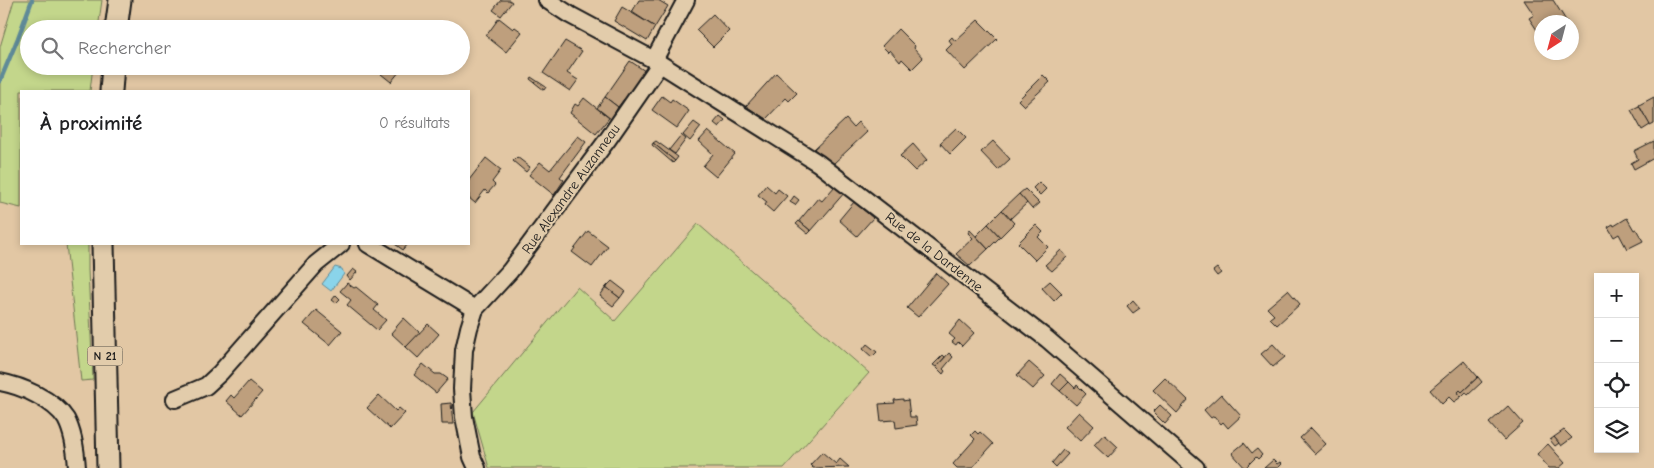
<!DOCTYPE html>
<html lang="fr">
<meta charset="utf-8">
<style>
:root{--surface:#fff;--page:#f6f6f6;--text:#202124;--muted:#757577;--line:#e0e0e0}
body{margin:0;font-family:"Comic Neue",sans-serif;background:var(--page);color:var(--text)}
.controls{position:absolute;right:15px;bottom:15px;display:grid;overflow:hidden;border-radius:0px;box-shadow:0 2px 8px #0003}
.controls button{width:45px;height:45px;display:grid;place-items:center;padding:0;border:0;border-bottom:1px solid var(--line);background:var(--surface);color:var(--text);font:25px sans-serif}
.compass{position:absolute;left:1534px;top:15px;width:45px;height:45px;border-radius:50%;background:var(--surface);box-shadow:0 2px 8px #0003;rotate:216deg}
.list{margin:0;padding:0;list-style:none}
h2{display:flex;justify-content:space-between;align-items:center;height:65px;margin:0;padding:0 20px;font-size:21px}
h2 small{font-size:16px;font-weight:400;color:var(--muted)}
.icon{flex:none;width:28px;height:28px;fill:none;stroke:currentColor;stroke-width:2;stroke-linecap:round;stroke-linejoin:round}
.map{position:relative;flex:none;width:1654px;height:468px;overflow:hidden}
.search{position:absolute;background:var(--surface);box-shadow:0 2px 8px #0003;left:20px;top:20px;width:450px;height:55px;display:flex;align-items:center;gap:12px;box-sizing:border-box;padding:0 18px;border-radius:28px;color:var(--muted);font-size:19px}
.panel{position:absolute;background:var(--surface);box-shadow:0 2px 8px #0003;left:20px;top:90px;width:450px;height:155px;border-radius:0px}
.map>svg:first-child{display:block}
</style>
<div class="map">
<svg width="1654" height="468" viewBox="0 0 1654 468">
<rect width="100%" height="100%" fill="#e2c7a4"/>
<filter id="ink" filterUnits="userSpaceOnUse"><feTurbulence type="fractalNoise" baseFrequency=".02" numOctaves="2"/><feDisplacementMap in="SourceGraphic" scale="10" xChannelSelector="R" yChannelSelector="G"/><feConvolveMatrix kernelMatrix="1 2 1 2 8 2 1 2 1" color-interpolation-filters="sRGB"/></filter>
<g filter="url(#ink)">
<g fill="#c3d68b" stroke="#707954">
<path d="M14,0H102L98,29H29V66H93L90,91H21V208L0,203V47Z"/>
<path d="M698,224L869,373L784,468H489L473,412L577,287L615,321Z"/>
<path d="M66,244H88V270L93,380L81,381Z"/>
</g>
<path fill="#8ad4ea" stroke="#5e8a98" d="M335,267L342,269L344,274L331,291L322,284Z"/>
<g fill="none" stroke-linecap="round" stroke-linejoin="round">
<path stroke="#5e8a98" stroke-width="4.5" d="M0,81L18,38L32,0"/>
</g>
<g fill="#be9f7d" stroke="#1c1c1c">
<path d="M501,0H509L512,2L501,16L493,10Z"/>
<path d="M639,0H658L668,6L655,27L632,12Z"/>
<path d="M1524,0H1553L1567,22H1542V27L1537,30L1529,18L1534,15Z"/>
<path d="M622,7L655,27L647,41L614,21Z"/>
<path d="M713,14L729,31L713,47L696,30Z"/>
<path d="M499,18L513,29L515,27L522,32L506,52L486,36Z"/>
<path d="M978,20L997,39L965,70L946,50L952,44L949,40L952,37L955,41Z"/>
<path d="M898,29L915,46L914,48L923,58L912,69L902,59L900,62L890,50L888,52L882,46Z"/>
<path d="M565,41L582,51L567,73L578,80L570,91L543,73Z"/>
<path d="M630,61L645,71L625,100L624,99L618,107L605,97Z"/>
<path d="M387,66H395L400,71L391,82L381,74Z"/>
<path d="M776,73L797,93L789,101L786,98L766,119L746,106Z"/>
<path d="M1043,75L1050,82L1024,106L1018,100Z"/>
<path d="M531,77L546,87L544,90L530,79Z"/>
<path d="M662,96L670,102L672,99L689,111L677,128L652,110Z"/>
<path d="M605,97L618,107L611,119L597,108Z"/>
<path d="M1654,97V124L1650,126L1639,105Z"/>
<path d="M584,98L609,118L596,134L570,113L575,104L578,106Z"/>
<path d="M1639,106L1650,125L1642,130L1631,110Z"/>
<path d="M720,116L725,120L719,127L714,123Z"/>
<path d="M846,119L853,127L858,122L867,132L833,164L814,149Z"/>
<path d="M694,122L701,127L690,141L683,135Z"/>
<path d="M956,128L966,138L950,154L940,143Z"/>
<path d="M708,131L735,154L716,177L703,166L713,154L699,141Z"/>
<path d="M681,135L686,139L675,154L669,150Z"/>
<path d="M578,136L586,142L560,177L564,180L554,195L529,175L540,162L550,170Z"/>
<path d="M656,141L678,157L675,161L653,143Z"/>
<path d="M993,141L1010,159L998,170L981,152Z"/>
<path d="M1654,141V158L1634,169L1631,163L1638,159L1634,151Z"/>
<path d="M653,143L675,161L673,163L652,145Z"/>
<path d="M913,144L927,160L915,171L900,156Z"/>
<path d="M517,157L530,167L526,172L513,161Z"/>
<path d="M486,158L501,170L492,182L495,185L488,193L485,190L475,203L469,198V180Z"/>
<path d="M1039,182L1046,189L1040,195L1033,188Z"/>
<path d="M766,185L775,193L778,189L787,196L773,212L765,205L767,202L758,195Z"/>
<path d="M835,186L845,192L811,231L799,221L818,198L822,201Z"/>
<path d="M1025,189L1039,203L1032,209L1019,194Z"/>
<path d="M1019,194L1027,203L1010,219L1002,210Z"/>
<path d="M794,196L799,200L795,205L790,202Z"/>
<path d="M854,202L873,218L857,236L839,220Z"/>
<path d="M1002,210L1014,223L1000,237L988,224Z"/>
<path d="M1627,218L1634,230L1636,229L1643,241L1627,249L1619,234L1614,237L1608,227L1613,224L1614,226Z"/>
<path d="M799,221L811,231L808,234L796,224Z"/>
<path d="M988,224L1000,237L988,249L976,236Z"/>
<path d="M1036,225L1043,232L1038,237L1048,247L1035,260L1018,243Z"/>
<path d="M970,230L988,249L970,266L956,254L973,238L968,233Z"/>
<path d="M588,231L608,246L592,267L572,252Z"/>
<path d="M395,244H408L403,250Z"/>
<path d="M1061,250L1067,257L1052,271L1045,265Z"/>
<path d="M1217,268L1221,273L1217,276L1213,271Z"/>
<path d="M353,269L357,272L350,280L347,276Z"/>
<path d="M936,273L948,284L918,317L907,308Z"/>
<path d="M612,281L625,291L620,298L606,287Z"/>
<path d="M1050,281L1062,293L1054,301L1042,288Z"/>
<path d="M347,283L354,288L356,287L378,305L374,310L386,320L377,330L347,305L351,300L340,291Z"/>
<path d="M606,287L620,298L613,306L600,296Z"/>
<path d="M1288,290L1300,304L1277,325L1270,318L1274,315L1267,308Z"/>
<path d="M336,295L340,299L336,303L332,300Z"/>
<path d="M1133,300L1140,308L1133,313L1127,306Z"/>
<path d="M316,310L342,331L330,345L304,324Z"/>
<path d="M404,318L420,333L406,347L391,333Z"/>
<path d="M960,320L974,333L962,346L958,342L956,345L952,342L955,339L949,334Z"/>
<path d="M428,324L439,334L418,358L406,347Z"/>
<path d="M867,344L877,352L872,357L863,349Z"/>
<path d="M1273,344L1285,357L1273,367L1261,354Z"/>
<path d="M949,353L953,357L943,369L945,371L943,374L936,367Z"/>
<path d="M943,355L945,357L936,367L933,365Z"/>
<path d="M1464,361L1478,377L1462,392L1460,390L1458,392L1461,397L1454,402L1449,397L1442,404L1430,390Z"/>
<path d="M1029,362L1045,376L1033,389L1017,375Z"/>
<path d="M423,364L435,374H441L448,379L436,393L414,375Z"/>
<path d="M1060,374L1069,382L1060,391L1052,384Z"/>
<path d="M1478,377L1482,382L1468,395L1466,392L1461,397L1458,392L1460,390L1462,392Z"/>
<path d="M1165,378L1188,400L1177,413L1153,390Z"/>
<path d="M249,381L262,392L242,415L226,401L231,395L234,398Z"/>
<path d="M1069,382L1075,388L1077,385L1086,394L1076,405L1060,391Z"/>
<path d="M1221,394L1241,416L1228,428L1223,422L1221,424L1214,416L1211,418L1204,410Z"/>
<path d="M379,395L396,411L399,408L405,413L390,429L367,408Z"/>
<path d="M903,399V401L908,400L910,417H916L917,425L896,428L895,420L881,421L879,404L895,403L894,400Z"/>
<path d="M451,403L453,424H442L441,404Z"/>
<path d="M1160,405L1172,416L1165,424L1153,412Z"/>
<path d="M1508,406L1523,423L1504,440L1489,423Z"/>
<path d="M1079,412L1094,426L1080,441L1065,427Z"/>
<path d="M1311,428L1326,444L1315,454L1300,438Z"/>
<path d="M1564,430L1572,438L1561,446L1554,437Z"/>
<path d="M975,431L978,434L980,432L993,444L972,468H957L953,464L975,439L971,435Z"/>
<path d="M1104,434L1118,447L1108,458L1094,445Z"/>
<path d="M1554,437L1559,443L1555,446L1550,440Z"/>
<path d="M1244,443L1252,453L1257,449L1262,455L1258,459L1256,457L1245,468L1232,453Z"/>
<path d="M1548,444L1565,463L1559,468H1549L1537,454Z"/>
<path d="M1063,450L1068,454L1056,467L1052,463Z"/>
<path d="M822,452L836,464L840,459L849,467L813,468L810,465Z"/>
<path d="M1273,460L1277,464L1280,462L1282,464L1278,468H1264Z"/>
</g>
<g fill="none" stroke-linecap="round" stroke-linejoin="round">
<defs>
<g id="minor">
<path d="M547,0L570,15L654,60L818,163L1047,339L1196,468"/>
<path d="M654,60L686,0"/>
<path d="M368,244L475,309"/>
<path d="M0,382C22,386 54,400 66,419C74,434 76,452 77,468"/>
<path d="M175,399L206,386L220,373L316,264L341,244"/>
<path d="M477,468L472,457L464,417L462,389L464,350L469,328L475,309L510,271L608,139L660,64"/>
</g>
<g id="major">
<path d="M116,29L120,0"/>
<path d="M111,91L113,66"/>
<path d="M103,244L108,468"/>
</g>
</defs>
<use href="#minor" stroke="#1c1c1c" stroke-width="20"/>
<use href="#major" stroke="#1c1c1c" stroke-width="25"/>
<use href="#minor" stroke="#e2ccab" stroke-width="16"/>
<use href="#major" stroke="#e2ccab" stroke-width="21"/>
</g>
</g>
<g text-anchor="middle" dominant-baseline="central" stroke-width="4" stroke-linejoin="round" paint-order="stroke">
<rect fill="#e2ccab" stroke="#575147" stroke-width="1" x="87.5" y="346.5" width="35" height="19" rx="4"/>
<g font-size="12" font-weight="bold" fill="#1c1c1c">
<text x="105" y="356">N 21</text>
</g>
<g font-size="14" fill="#1c1c1c" stroke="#e2ccab">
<text transform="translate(571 189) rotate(-54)">Rue Alexandre Auzanneau</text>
<text transform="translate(934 252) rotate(38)">Rue de la Dardenne</text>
</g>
</g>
</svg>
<div class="controls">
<button>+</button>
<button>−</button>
<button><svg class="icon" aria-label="locate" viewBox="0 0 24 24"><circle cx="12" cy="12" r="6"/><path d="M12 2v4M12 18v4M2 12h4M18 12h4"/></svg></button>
<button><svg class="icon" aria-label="layers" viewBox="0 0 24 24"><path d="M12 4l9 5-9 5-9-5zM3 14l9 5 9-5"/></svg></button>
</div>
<svg class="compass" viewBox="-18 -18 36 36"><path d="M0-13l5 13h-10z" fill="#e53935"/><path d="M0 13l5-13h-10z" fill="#757577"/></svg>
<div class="search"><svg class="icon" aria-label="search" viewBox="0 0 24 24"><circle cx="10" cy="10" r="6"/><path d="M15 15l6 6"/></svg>Rechercher</div>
<section class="panel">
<h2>À proximité<small>0 résultats</small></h2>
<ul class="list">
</ul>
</section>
</div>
